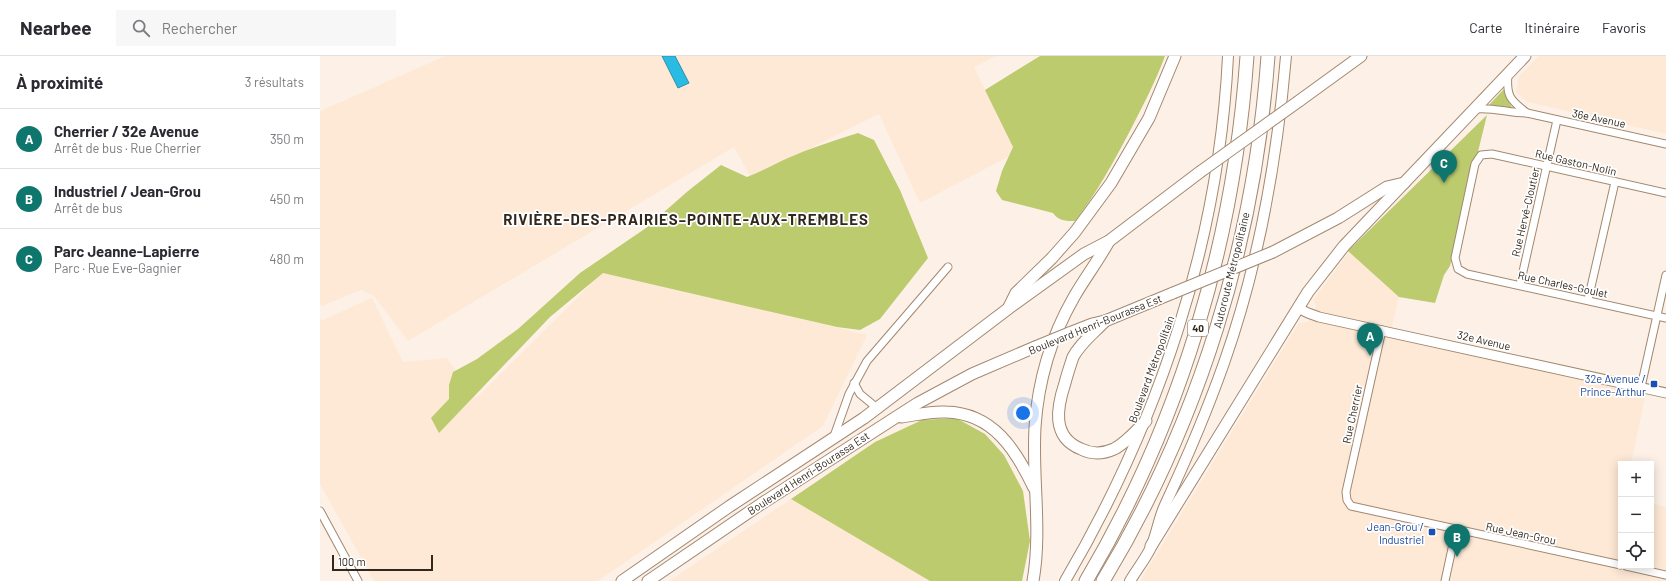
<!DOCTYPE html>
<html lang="fr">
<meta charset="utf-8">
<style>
:root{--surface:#fff;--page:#f7f7f7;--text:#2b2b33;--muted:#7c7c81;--line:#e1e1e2;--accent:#0f766e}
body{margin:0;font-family:Barlow,sans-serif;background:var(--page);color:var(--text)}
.controls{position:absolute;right:12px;bottom:12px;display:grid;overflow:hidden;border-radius:0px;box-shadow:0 2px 10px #0003}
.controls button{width:36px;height:36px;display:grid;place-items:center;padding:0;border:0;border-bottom:1px solid var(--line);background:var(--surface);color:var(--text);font:20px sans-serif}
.scale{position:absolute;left:12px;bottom:10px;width:101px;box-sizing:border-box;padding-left:4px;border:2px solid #32271d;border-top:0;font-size:11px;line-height:14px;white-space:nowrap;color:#32271d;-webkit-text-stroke:3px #fff;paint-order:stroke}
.you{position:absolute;left:703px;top:357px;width:14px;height:14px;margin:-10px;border:3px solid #fff;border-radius:50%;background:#1a73e8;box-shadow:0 0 0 6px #1a73e833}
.badge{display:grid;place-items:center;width:26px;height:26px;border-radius:50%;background:var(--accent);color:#fff;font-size:13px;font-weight:700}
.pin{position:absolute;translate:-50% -33px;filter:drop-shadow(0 1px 2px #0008)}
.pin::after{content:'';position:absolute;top:21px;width:14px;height:12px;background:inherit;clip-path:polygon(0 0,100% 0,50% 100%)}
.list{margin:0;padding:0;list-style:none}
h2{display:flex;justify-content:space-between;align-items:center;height:52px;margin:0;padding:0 16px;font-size:17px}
h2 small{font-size:13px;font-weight:400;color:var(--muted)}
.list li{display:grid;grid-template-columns:26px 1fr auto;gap:12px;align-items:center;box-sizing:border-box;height:60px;padding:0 16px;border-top:1px solid var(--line)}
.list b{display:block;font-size:15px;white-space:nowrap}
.list p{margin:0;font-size:13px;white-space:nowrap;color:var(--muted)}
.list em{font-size:13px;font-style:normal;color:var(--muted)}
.icon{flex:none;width:22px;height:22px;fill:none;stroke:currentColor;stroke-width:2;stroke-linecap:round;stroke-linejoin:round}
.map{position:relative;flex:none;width:1346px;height:525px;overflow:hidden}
header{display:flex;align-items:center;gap:24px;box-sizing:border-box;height:56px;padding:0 20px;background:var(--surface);border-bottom:1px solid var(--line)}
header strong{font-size:19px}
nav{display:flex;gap:22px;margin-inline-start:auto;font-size:14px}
.search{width:280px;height:36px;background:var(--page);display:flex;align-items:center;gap:10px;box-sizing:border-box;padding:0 14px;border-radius:0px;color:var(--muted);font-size:15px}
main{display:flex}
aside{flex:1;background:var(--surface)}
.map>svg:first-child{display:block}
</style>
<header>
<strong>Nearbee</strong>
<div class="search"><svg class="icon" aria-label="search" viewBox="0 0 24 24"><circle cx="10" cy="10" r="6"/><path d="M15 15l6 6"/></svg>Rechercher</div>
<nav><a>Carte</a><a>Itinéraire</a><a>Favoris</a></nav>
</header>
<main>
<aside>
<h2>À proximité<small>3 résultats</small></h2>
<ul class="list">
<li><span class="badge">A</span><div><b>Cherrier / 32e Avenue</b><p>Arrêt de bus · Rue Cherrier</p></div><em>350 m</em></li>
<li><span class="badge">B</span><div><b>Industriel / Jean-Grou</b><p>Arrêt de bus</p></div><em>450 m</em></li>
<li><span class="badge">C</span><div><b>Parc Jeanne-Lapierre</b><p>Parc · Rue Eve-Gagnier</p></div><em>480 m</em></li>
</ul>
</aside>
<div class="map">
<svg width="1346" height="525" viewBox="0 0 1346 525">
<rect width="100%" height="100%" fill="#fdf1e7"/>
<g fill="#fee9d6">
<path d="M125,0H677L654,11L693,91L688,101L600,147L559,58L431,122L414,91L88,285L54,240L41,234L2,250L0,248V55Z"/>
<path d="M1219,0H1346V78L1208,46L1196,36L1199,20Z"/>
<path d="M1029,196L1079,241L1069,282L1326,337L1311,408H1301V510H1331V447L1346,451V525H820L962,294L979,267L988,266L996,251L993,244Z"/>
<path d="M285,214L547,279L503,370L278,525H54L0,428V262L2,264L52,242L83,306L127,302L156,342Z"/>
<path d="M471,443L610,525H349Z"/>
</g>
<g fill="#bbcb6d">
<path d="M720,0H845C836,25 823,49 811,73C794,105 777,137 755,165C745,165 739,165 733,157L682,144L676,135L682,115L693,91L665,34Z"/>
<path d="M1184,33L1187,43L1193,53L1191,54L1169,49Z"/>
<path d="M1167,59L1130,210L1124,219L1115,247L1079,241L1028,195Z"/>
<path d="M538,77L554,84L580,134L608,202L560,263L540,274L517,271L283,217L230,261L119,377L111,362L129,343V329L133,316L157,303L198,273L260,217L326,172L368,135L401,109L427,121C441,116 454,108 468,102C491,92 515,84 538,77Z"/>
<path d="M636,362L665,378L684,399L703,435L710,485L702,525H610L471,443L555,386L602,364Z"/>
</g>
<path fill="#29bce2" stroke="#2c8fa7" d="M342,0H355L369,27L358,32Z"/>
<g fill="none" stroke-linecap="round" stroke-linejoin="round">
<defs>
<g id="minor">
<path d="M1188,18C1186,40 1190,44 1207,57"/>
<path d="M1155,53C1173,51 1189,57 1207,57L1346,88"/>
<path d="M1346,137L1172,98L1161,99L1155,108L1135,202L1138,213L1147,218L1346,262"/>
<path d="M1200,229L1237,64"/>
<path d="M1268,244L1295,126"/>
<path d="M1062,274L1026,436L1027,444L1031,450L1301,509"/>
<path d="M534,327L540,338L557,352"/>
<path d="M1321,331L1346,219"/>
<path d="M513,383L529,338L547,305L628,211"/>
<path d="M0,455L38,525"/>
<path d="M1306,510L1346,519"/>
<path d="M1125,525L1136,474"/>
</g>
<path id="tertiary" d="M978,252L988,257L999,261L1346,337"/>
<g id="secondary">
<path d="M745,525C839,365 899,186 908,0"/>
<path d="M810,525C817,513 827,501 832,489C837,476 839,462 845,449C867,402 887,355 904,307C939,208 957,104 966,0"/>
</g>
<g id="primary">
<path d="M979,45L1041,0"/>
<path d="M953,196L1018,162L1067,131L1084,127"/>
<path d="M689,251L696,237L732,202L755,176L791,127L829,62L855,0"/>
<path d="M785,265C774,277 761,286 753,301C750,310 747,319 745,327C737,351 731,381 761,393C771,398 783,398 794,393C806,387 816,375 826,365"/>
<path d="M749,277L772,268L785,265L853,237"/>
<path d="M581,361C596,359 611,355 626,356C673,357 696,394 714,432"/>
<path d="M831,490L988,236L1024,190L1205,0"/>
<path d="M302,525L410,450L544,362L689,252L764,198L789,185L880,116"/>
<path d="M328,525L441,448L598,347L652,318L715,291"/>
<path d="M713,525C722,474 712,422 715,371C718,326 731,281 754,241C765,222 778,205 789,185"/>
</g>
<g id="motorway">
<path d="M766,525C861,365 914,185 927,0"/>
<path d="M783,525C879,367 935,184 948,0"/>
</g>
</defs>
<use href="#minor" stroke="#a28870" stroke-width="9"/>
<use href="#tertiary" stroke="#a28870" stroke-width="11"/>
<use href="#secondary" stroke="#a28870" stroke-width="12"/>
<use href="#primary" stroke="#a28870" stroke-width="13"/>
<use href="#motorway" stroke="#a28870" stroke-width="15"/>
<use href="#minor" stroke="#fff" stroke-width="7"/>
<use href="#tertiary" stroke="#fff" stroke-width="9"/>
<use href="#secondary" stroke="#fff" stroke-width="10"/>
<use href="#primary" stroke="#fff" stroke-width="11"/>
<use href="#motorway" stroke="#fff" stroke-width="13"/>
<defs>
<g id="primary-bridge">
<path d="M880,116L979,45"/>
<path d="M853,237L953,196"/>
<path d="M715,291L749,277"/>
</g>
</defs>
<use href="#primary-bridge" stroke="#a28870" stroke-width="13" stroke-linecap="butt"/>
<use href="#primary-bridge" stroke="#fff" stroke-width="11"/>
</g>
<g fill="#1a4fb4" stroke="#fff" stroke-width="1.5">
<rect x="1330" y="324" width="8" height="8" rx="2"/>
<rect x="1108" y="472" width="8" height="8" rx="2"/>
</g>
<g text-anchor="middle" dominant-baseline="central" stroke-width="3.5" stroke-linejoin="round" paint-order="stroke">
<rect fill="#fff" stroke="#706861" stroke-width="1" x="868" y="264" width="20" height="16" rx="3"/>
<g font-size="10" font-weight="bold" fill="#32271d">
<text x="878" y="272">40</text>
</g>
<g font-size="11" fill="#32271d" stroke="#fff">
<text transform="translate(1279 62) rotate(12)">36e Avenue</text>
<text transform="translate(1256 106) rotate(13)">Rue Gaston-Nolin</text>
<text transform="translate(1205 156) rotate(-77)">Rue Hervé-Cloutier</text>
<text transform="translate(911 214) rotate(-76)">Autoroute Métropolitaine</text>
<text transform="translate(1243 228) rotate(12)">Rue Charles-Goulet</text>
<text transform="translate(775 268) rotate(-22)">Boulevard Henri-Bourassa Est</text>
<text transform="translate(1164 284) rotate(13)">32e Avenue</text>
<text transform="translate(831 313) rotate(-70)">Boulevard Métropolitain</text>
<text transform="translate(1032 358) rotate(-78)">Rue Cherrier</text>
<text transform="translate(488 417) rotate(-33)">Boulevard Henri-Bourassa Est</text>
<text transform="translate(1201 477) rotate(12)">Rue Jean-Grou</text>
</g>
<g font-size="11" fill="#164399" stroke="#fff" text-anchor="end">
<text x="1326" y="322">32e Avenue /<tspan x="1326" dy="13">Prince-Arthur</tspan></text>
<text x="1104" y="470">Jean-Grou /<tspan x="1104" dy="13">Industriel</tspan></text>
</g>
<g font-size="15" font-weight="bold" letter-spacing="1" fill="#32271d" stroke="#fff">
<text x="366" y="163">RIVIÈRE-DES-PRAIRIES–POINTE-AUX-TREMBLES</text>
</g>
</g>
</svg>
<div class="controls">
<button>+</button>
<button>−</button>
<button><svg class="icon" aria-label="locate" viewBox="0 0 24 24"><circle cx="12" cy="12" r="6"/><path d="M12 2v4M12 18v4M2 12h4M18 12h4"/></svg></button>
</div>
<div class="scale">100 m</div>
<div class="you"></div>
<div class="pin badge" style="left:1050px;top:300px">A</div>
<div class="pin badge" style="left:1137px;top:501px">B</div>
<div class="pin badge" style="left:1124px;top:127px">C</div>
</div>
</main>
